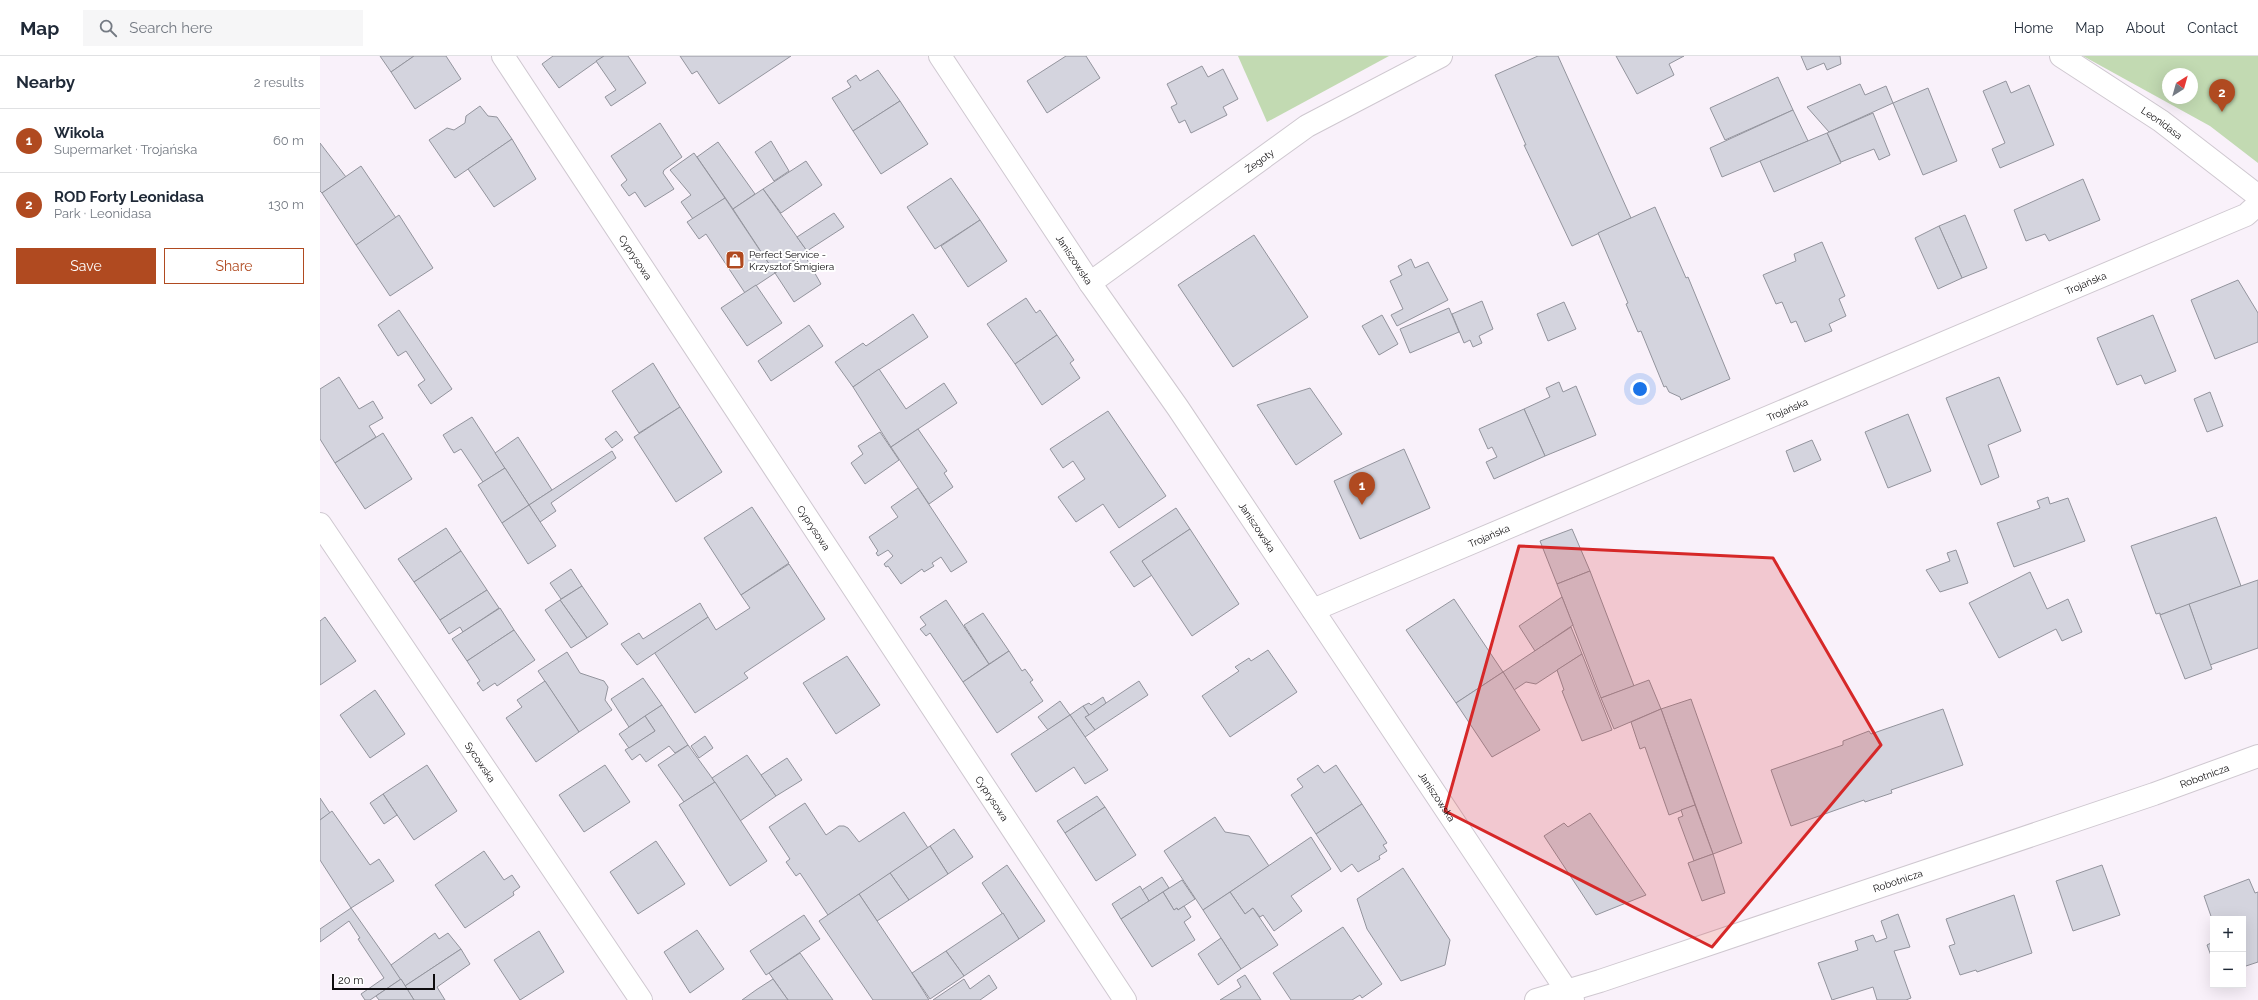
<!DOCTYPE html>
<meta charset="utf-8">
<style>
:root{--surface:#fff;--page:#f6f6f7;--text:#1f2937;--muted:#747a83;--line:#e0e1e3;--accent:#b04a20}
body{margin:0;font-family:Raleway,sans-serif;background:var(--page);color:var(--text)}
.controls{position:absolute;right:12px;bottom:12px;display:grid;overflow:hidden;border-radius:0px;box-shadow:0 4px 16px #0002}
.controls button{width:36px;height:36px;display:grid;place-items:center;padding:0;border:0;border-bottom:1px solid var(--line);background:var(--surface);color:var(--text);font:20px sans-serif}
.compass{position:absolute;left:1842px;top:12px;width:36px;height:36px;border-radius:50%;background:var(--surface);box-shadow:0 4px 16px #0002;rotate:37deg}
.scale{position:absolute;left:12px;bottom:10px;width:103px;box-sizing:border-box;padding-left:4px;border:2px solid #0e0c0e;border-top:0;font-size:11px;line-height:14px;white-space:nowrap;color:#0e0c0e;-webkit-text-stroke:3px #fff;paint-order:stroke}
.you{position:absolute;left:1320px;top:333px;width:14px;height:14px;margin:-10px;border:3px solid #fff;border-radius:50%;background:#1a73e8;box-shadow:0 0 0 6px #1a73e833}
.badge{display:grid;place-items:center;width:26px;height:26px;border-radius:50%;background:var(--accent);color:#fff;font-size:13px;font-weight:700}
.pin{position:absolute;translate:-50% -33px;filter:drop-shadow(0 1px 2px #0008)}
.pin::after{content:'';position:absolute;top:21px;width:14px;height:12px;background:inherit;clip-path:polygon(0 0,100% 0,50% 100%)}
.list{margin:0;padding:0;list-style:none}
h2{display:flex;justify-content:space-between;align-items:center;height:52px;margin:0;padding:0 16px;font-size:17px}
h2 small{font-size:13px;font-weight:400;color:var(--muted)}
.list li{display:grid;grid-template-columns:26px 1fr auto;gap:12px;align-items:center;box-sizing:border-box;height:64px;padding:0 16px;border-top:1px solid var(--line)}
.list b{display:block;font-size:15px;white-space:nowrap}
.list p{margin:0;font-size:13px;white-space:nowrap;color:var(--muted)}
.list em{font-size:13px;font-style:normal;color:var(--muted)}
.actions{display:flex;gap:8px;padding:12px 16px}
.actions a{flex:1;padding:9px 0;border:1px solid var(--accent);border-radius:0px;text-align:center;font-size:14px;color:var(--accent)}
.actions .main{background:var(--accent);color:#fff}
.icon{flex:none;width:22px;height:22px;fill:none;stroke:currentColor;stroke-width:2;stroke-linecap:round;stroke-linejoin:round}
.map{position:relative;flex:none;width:1938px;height:944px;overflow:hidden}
header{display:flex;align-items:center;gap:24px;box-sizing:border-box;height:56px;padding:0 20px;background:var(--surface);border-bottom:1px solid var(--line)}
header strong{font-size:19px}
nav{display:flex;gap:22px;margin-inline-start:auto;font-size:14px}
.search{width:280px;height:36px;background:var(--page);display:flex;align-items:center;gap:10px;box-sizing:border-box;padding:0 14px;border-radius:0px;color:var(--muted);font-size:15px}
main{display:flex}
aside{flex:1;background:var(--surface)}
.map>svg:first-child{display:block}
</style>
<header>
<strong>Map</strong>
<div class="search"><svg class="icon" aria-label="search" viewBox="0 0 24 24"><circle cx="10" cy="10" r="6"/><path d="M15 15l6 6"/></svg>Search here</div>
<nav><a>Home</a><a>Map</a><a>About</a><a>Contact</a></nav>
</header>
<main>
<aside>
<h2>Nearby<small>2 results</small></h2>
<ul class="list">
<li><span class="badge">1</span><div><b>Wikola</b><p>Supermarket · Trojańska</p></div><em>60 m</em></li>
<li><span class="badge">2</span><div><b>ROD Forty Leonidasa</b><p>Park · Leonidasa</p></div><em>130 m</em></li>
</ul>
<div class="actions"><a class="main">Save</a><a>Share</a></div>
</aside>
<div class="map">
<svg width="1938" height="944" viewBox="0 0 1938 944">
<rect width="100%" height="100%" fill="#f9f1fa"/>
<g fill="#c2dab2" fill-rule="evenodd">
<path d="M918,0H1069L947,66Z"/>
<path d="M1763,0H1938V107L1890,70ZM1848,18H1872V42H1848Z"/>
</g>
<g fill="#d4d4de" stroke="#93949d">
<path d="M60,0H94L71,16Z"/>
<path d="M94,0H126L141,23L95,53L71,16Z"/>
<path d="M233,0H284L239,32L222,8Z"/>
<path d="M284,0H308L326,27L291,50L285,41L296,34L276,5Z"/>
<path d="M360,0H471L399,48L377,15L372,18Z"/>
<path d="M746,0H766L780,22L727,57L707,25Z"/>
<path d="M1218,0H1238L1311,162L1252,190L1204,89H1206L1175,19Z"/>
<path d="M1296,0H1364L1349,8L1354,19L1317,38Z"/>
<path d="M1481,0H1520L1521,8L1507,14L1504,7L1487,14Z"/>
<path d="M882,10L888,21L903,13L918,43L903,51L907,59L871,77L865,64L859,67L851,51L857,48L847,28Z"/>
<path d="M558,14L580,45L533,75L512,42L531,31L527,25L536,19L540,25Z"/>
<path d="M1458,21L1473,54L1405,84L1390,52Z"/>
<path d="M1686,25L1691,37L1709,29L1734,89L1680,112L1672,93L1685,87L1663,35Z"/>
<path d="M1540,28L1545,39L1566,30L1573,47L1509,76L1487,51Z"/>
<path d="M1608,32L1637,105L1603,119L1573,47Z"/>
<path d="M580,45L608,88L561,118L533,75Z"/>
<path d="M160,50L168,60L177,61L192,83L135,122L109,84L127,72L134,74L145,67L146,60Z"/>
<path d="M1473,54L1488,85L1402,121L1390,92Z"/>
<path d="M1553,57L1570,99L1559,104L1554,93L1521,106L1507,77Z"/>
<path d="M340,67L362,101L344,114L343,117L354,133L325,151L315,136L309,140L301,129L307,124L291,100Z"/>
<path d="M1507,77L1521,107L1454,136L1440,105Z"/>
<path d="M192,83L216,123L174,151L148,113Z"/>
<path d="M451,85L469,115L454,125L435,96Z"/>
<path d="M398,86L435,138L413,153L377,101Z"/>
<path d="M0,87L26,121L2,137L0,135Z"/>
<path d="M374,97L405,142L373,163L361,146L371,139L350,114Z"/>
<path d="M486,105L502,129L461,157L443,133Z"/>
<path d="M41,110L76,162L36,189L2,137Z"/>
<path d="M631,122L660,164L615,193L587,151Z"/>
<path d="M1763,123L1780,164L1729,185L1725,178L1706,185L1694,154Z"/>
<path d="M443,133L487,195L455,217L413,153Z"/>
<path d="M405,142L455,217L425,237L386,178L379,183L367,166Z"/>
<path d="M1335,151L1366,222L1368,221L1410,323L1361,344L1360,341L1349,336L1346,330L1344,331L1321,275L1318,276L1306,248L1308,247L1278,177Z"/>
<path d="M514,157L524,171L487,195L477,181Z"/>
<path d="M79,159L113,212L70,240L36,189Z"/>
<path d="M1645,159L1667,212L1642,222L1619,170Z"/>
<path d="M660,164L687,205L648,231L621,190Z"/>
<path d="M1619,170L1642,222L1618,233L1595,182Z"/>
<path d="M934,179L988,261L913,311L858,229Z"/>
<path d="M1502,186L1525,240L1519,243L1526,260L1509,268L1512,275L1485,286L1476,265L1471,267L1462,246L1456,248L1443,219L1476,205L1474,198Z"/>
<path d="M484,198L501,228L474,246L455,217Z"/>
<path d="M1091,203L1095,212L1108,206L1128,244L1077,270L1071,259L1083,253L1070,225L1082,219L1078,210Z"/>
<path d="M1918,224L1938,257V286L1895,303L1871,244Z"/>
<path d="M436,229L462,267L427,290L401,252Z"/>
<path d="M706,242L716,257L720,254L737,279L695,308L667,268Z"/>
<path d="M1162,245L1173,273L1159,280L1162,287L1153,291L1150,284L1144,287L1132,258Z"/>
<path d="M1244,246L1256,273L1228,285L1217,258Z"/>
<path d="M1129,252L1139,276L1090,297L1080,273Z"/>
<path d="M79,254L132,333L111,348L98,329L105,324L86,295L78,300L58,269Z"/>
<path d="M593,258L608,281L533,331L515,306L543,287L546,290Z"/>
<path d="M1062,259L1078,288L1059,299L1042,270Z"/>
<path d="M1833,259L1856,315L1825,328L1821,319L1797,329L1777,282Z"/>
<path d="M489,269L503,290L451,325L438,305Z"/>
<path d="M737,279L754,304L750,307L760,322L722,349L695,308Z"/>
<path d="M333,307L360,351L319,377L292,335Z"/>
<path d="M559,313L586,353L624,327L637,347L571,391L533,331Z"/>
<path d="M19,321L39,353L53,345L63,362L49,370L56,381L15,407L0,383V333Z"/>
<path d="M1679,321L1701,375L1668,389L1679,421L1661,429L1626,342Z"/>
<path d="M1239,326L1243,336L1256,330L1276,379L1225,400L1204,353L1230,341L1226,332Z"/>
<path d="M990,332L1022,378L976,409L937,349Z"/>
<path d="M1890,336L1903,370L1887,376L1874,343Z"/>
<path d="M360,351L402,416L356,446L314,381Z"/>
<path d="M1204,353L1225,400L1174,423L1166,406L1177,401L1172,391L1168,393L1159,373Z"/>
<path d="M788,355L846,440L799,472L783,448L756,466L738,441L765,423L753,405L743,412L730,393Z"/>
<path d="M1588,358L1611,415L1568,432L1545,376Z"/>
<path d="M152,361L185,412L163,426L141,393L134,397L123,379Z"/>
<path d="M598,373L627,415L624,417L633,431L609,448L571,391Z"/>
<path d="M296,375L303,384L292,392L285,383Z"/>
<path d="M560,376L579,404L545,428L531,407L543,398L538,390Z"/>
<path d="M63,377L92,423L45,453L15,407Z"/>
<path d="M198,381L232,434L209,449L175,397Z"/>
<path d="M1492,384L1501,404L1474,416L1466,395Z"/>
<path d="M1084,393L1110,452L1040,483L1014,425Z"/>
<path d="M292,395L296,402L231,447L236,455L220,466L209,449Z"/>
<path d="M185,412L209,449L182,467L158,429Z"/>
<path d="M598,432L647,506L631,516L621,501L612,507L614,510L604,516L602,513L581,528L568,510L566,511L564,508L573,500L568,494L558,500L556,497L558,495L549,481L578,461L571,451Z"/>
<path d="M1728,441L1730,448L1748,442L1765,485L1694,511L1677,467L1720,452L1717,445Z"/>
<path d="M209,449L236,490L208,508L182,467Z"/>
<path d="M432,451L469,507L421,539L384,482Z"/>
<path d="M856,452L870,473L822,505L832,519L814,531L790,496Z"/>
<path d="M1896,461L1921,530L1840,559V557L1836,558L1811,490Z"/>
<path d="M126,472L141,495L94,526L78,503Z"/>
<path d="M870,473L919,548L872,580L822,505Z"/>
<path d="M1252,473L1270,515L1237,528L1220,485Z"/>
<path d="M1636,494L1648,527L1620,536L1606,514L1630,505L1627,497Z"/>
<path d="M141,495L167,534L120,564L94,526Z"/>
<path d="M469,508L505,563L424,617L428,622L375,657L334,596L388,561L396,574L430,552L421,539Z"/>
<path d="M251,513L262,530L241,543L230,527Z"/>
<path d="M1270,515L1314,630L1281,642L1237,528Z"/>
<path d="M1710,516L1727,553L1748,543L1762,576L1742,585L1736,573L1679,602L1649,547Z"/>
<path d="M1938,524V592L1890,609L1869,548Z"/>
<path d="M262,530L288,568L267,582L240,544Z"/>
<path d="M167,534L179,552L143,576L140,571L129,578L120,564Z"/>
<path d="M1242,541L1253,569L1215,595L1199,570Z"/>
<path d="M1134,543L1183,616L1136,647L1086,574Z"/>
<path d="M240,544L267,582L251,592L225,554Z"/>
<path d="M626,544L669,608L643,626L610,577L606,580L600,573L606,569L600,561Z"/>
<path d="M380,547L388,561L317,609L301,588L319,577L323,583Z"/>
<path d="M1869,548L1892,613L1865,623L1840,559Z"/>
<path d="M180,552L194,574L147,605L132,583Z"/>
<path d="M663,557L689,595L669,608L644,569Z"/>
<path d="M5,561L36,605L0,629V565Z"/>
<path d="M1251,571L1262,598L1216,628L1206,626L1194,634L1183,616Z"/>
<path d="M194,574L215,604L177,630L175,627L163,635L157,627L160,625L147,605Z"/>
<path d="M948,594L977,636L910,681L882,640L919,615L915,611L929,602L931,605Z"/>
<path d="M689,595L702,615L705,613L713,624L710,626L723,645L677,677L643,626Z"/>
<path d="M247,596L260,617L284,625L288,631L285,644L292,654L259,676L218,615Z"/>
<path d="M1262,598L1292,674L1262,685L1242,635L1244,634L1237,614Z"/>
<path d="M527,600L560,649L516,678L483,627Z"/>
<path d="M1183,616L1220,674L1172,701L1136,647Z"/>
<path d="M323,622L342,649L309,671L291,643Z"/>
<path d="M1329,624L1341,653L1294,673L1281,642Z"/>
<path d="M225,625L259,676L216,706L186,662L202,651L197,644Z"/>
<path d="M819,625L828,639L775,674L765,661Z"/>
<path d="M55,634L85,678L50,702L20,659Z"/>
<path d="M783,641L786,647L769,659L763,650L769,647L771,649Z"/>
<path d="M1371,643L1422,787L1393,798L1341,653Z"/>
<path d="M740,645L750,659L728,674L718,661Z"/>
<path d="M342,649L368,689L355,697L349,690L326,706L320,698L312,704L305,694L335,675L325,660Z"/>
<path d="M763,650L769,659L765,661L775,674L765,681L750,659Z"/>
<path d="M1341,653L1375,749L1349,759L1325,691L1320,693L1311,666Z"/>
<path d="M1623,653L1643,709L1571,734L1572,737L1545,746L1544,744L1471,770L1451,714L1523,689V685L1549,675L1551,678Z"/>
<path d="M750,659L788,714L765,728L754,711L716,736L691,698Z"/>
<path d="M325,660L335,675L309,692L299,678Z"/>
<path d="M385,680L393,692L379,702L371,690Z"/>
<path d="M368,689L395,726L364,746L338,709Z"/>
<path d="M427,699L456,740L420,765L392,722Z"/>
<path d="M467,702L482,724L456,740L441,719Z"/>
<path d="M107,709L137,755L94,784L63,738Z"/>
<path d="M285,709L310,746L264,776L239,739Z"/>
<path d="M998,709L1004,717L1016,709L1042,748L996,778L971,739L983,731L977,723Z"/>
<path d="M395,726L447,805L410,830L359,749Z"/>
<path d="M63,738L77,759L64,768L50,747Z"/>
<path d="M777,740L785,751L745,777L737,765Z"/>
<path d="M0,742L10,757L0,764Z"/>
<path d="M485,747L506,779L519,770H524L528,772L539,786L584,756L608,792L508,859L480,817L476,820L466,806L470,803L449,771Z"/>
<path d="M1042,748L1067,787L1063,789L1067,795L1059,800L1060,803L1038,816L1032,808L1021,816L996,778Z"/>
<path d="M1375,749L1393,798L1374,805L1358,762L1363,760L1361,754Z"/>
<path d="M785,751L816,799L776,825L745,777Z"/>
<path d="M12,755L50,809L59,803L74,825L31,852L0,804V764Z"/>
<path d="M1270,757L1326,839L1276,859L1224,780L1244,767L1248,771Z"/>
<path d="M895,761L905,776L929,780L949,810L883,854L844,795Z"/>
<path d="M634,773L653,801L628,818L610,790Z"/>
<path d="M991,781L1011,813L971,840L982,855L954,875L943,859L940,861L933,852L925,858L910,836Z"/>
<path d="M336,785L365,828L318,858L290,816Z"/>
<path d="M610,790L628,818L589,844L570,817Z"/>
<path d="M164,795L184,824L192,819L200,831L193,836L194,839L145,872L115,829Z"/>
<path d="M1393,798L1405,837L1382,845L1368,807Z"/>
<path d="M687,809L725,865L699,883L662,827Z"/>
<path d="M1782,809L1800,859L1753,875L1736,825Z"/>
<path d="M1083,812L1130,884L1125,909L1081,925L1047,873L1037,843Z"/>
<path d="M570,817L589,844L557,865L539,838Z"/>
<path d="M842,821L849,832L829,845L822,834Z"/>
<path d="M1929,823L1935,837L1938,836V906L1923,911V863H1893V866L1884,840Z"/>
<path d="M862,824L875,843L858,854L857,852L854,854L843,836Z"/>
<path d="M820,830L829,845L801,863L792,848Z"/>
<path d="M843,836L854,854L857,852L858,854L864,850L871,861L864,866L875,884L832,911L801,863Z"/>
<path d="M910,836L925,858L933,852L958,889L921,913L883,854Z"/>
<path d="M539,838L592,917L609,944H553L499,865Z"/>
<path d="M1694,839L1712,897L1657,916L1656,914L1640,919L1629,890L1635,888L1626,863Z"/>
<path d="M31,852L81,923L50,944H45L41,938L64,922L38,883L40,882L29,865L0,886V873Z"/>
<path d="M683,857L699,883L644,920L626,895Z"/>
<path d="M1578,858L1590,891L1574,895L1591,942L1586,944H1557L1553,931L1512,944L1498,907L1538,894L1535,885L1553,879L1556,886L1567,882L1561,865Z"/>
<path d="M484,859L500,883L446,919L430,895Z"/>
<path d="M1023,871L1062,928L1042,942L1040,939L1032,944H971L953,917Z"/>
<path d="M377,874L404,913L370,937L344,896Z"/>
<path d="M219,875L244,916L200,944L174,904Z"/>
<path d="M115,877L119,883L128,877L141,893L85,930L71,909Z"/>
<path d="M901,882L921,913L898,929L878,898Z"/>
<path d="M1893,886V905L1887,889Z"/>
<path d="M141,893L150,908L117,931L125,944H94L85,930Z"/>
<path d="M626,895L644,920L610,943L592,917Z"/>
<path d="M480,897L513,944H468L449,917Z"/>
<path d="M669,919L677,932L660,944H613L644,923L650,933Z"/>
<path d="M925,919L941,944H900L921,931L917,924Z"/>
<path d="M81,923L94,944H59L56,940Z"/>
<path d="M453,923L468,944H422L436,934Z"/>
</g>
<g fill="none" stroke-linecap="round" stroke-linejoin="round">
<defs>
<g id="minor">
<path id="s1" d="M183,0L805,944"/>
<path id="s2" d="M620,0L770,227L858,352L1253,944"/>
<path id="s3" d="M1741,0L1841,65L1938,140"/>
<path id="s4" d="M770,227L987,70L1121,0"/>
<path id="s5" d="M0,468L321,944"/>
<path id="s6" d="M993,554L1914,164L1926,159L1938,148"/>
<path id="s7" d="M1216,944L1280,925L1834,738L1938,700"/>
</g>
</defs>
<use href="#minor" stroke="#cfc8d0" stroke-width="24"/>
<use href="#minor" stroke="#fff" stroke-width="22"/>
</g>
<path fill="#d62828" fill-opacity="0.2" stroke="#d62828" stroke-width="3" stroke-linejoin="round" d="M1199,490L1453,502L1561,689L1392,891L1125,755Z"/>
<defs>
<symbol id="shop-square" viewBox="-11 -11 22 22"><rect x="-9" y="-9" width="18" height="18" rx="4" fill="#b04a20" stroke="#fff"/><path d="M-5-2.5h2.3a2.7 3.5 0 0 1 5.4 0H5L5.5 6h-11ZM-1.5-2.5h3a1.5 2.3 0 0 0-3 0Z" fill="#fff"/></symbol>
</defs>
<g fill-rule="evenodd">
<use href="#shop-square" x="404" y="193" width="22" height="22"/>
</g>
<g text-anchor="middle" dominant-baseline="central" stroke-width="4" stroke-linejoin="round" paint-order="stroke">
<g font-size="10" fill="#0e0c0e" stroke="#fff">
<text stroke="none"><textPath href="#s3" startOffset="121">Leonidasa</textPath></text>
<text stroke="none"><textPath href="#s4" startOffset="209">Żegoty</textPath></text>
<text stroke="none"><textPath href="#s1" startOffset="241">Cyprysowa</textPath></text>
<text stroke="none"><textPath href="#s2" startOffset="244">Janiszowska</textPath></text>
<text stroke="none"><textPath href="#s6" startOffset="839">Trojańska</textPath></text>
<text stroke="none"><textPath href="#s6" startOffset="515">Trojańska</textPath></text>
<text stroke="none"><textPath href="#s2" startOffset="568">Janiszowska</textPath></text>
<text stroke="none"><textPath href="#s1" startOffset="565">Cyprysowa</textPath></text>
<text stroke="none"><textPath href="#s6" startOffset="191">Trojańska</textPath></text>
<text stroke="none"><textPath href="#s5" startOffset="287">Sycowska</textPath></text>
<text stroke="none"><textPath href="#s7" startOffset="705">Robotnicza</textPath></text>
<text stroke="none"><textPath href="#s2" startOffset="892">Janiszowska</textPath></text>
<text stroke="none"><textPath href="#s1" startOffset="889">Cyprysowa</textPath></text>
<text stroke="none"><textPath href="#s7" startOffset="381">Robotnicza</textPath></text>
</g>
<g font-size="10" fill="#0e0c0e" stroke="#fff" text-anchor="start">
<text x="429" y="198">Perfect Service -<tspan x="429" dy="12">Krzysztof Śmigiera</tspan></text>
</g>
</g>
</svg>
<div class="controls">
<button>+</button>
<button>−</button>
</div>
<svg class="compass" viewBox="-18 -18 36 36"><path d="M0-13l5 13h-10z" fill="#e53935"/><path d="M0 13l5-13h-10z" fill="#747a83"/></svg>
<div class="scale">20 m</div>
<div class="you"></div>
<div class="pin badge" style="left:1042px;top:449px">1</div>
<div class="pin badge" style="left:1902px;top:56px">2</div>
</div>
</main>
